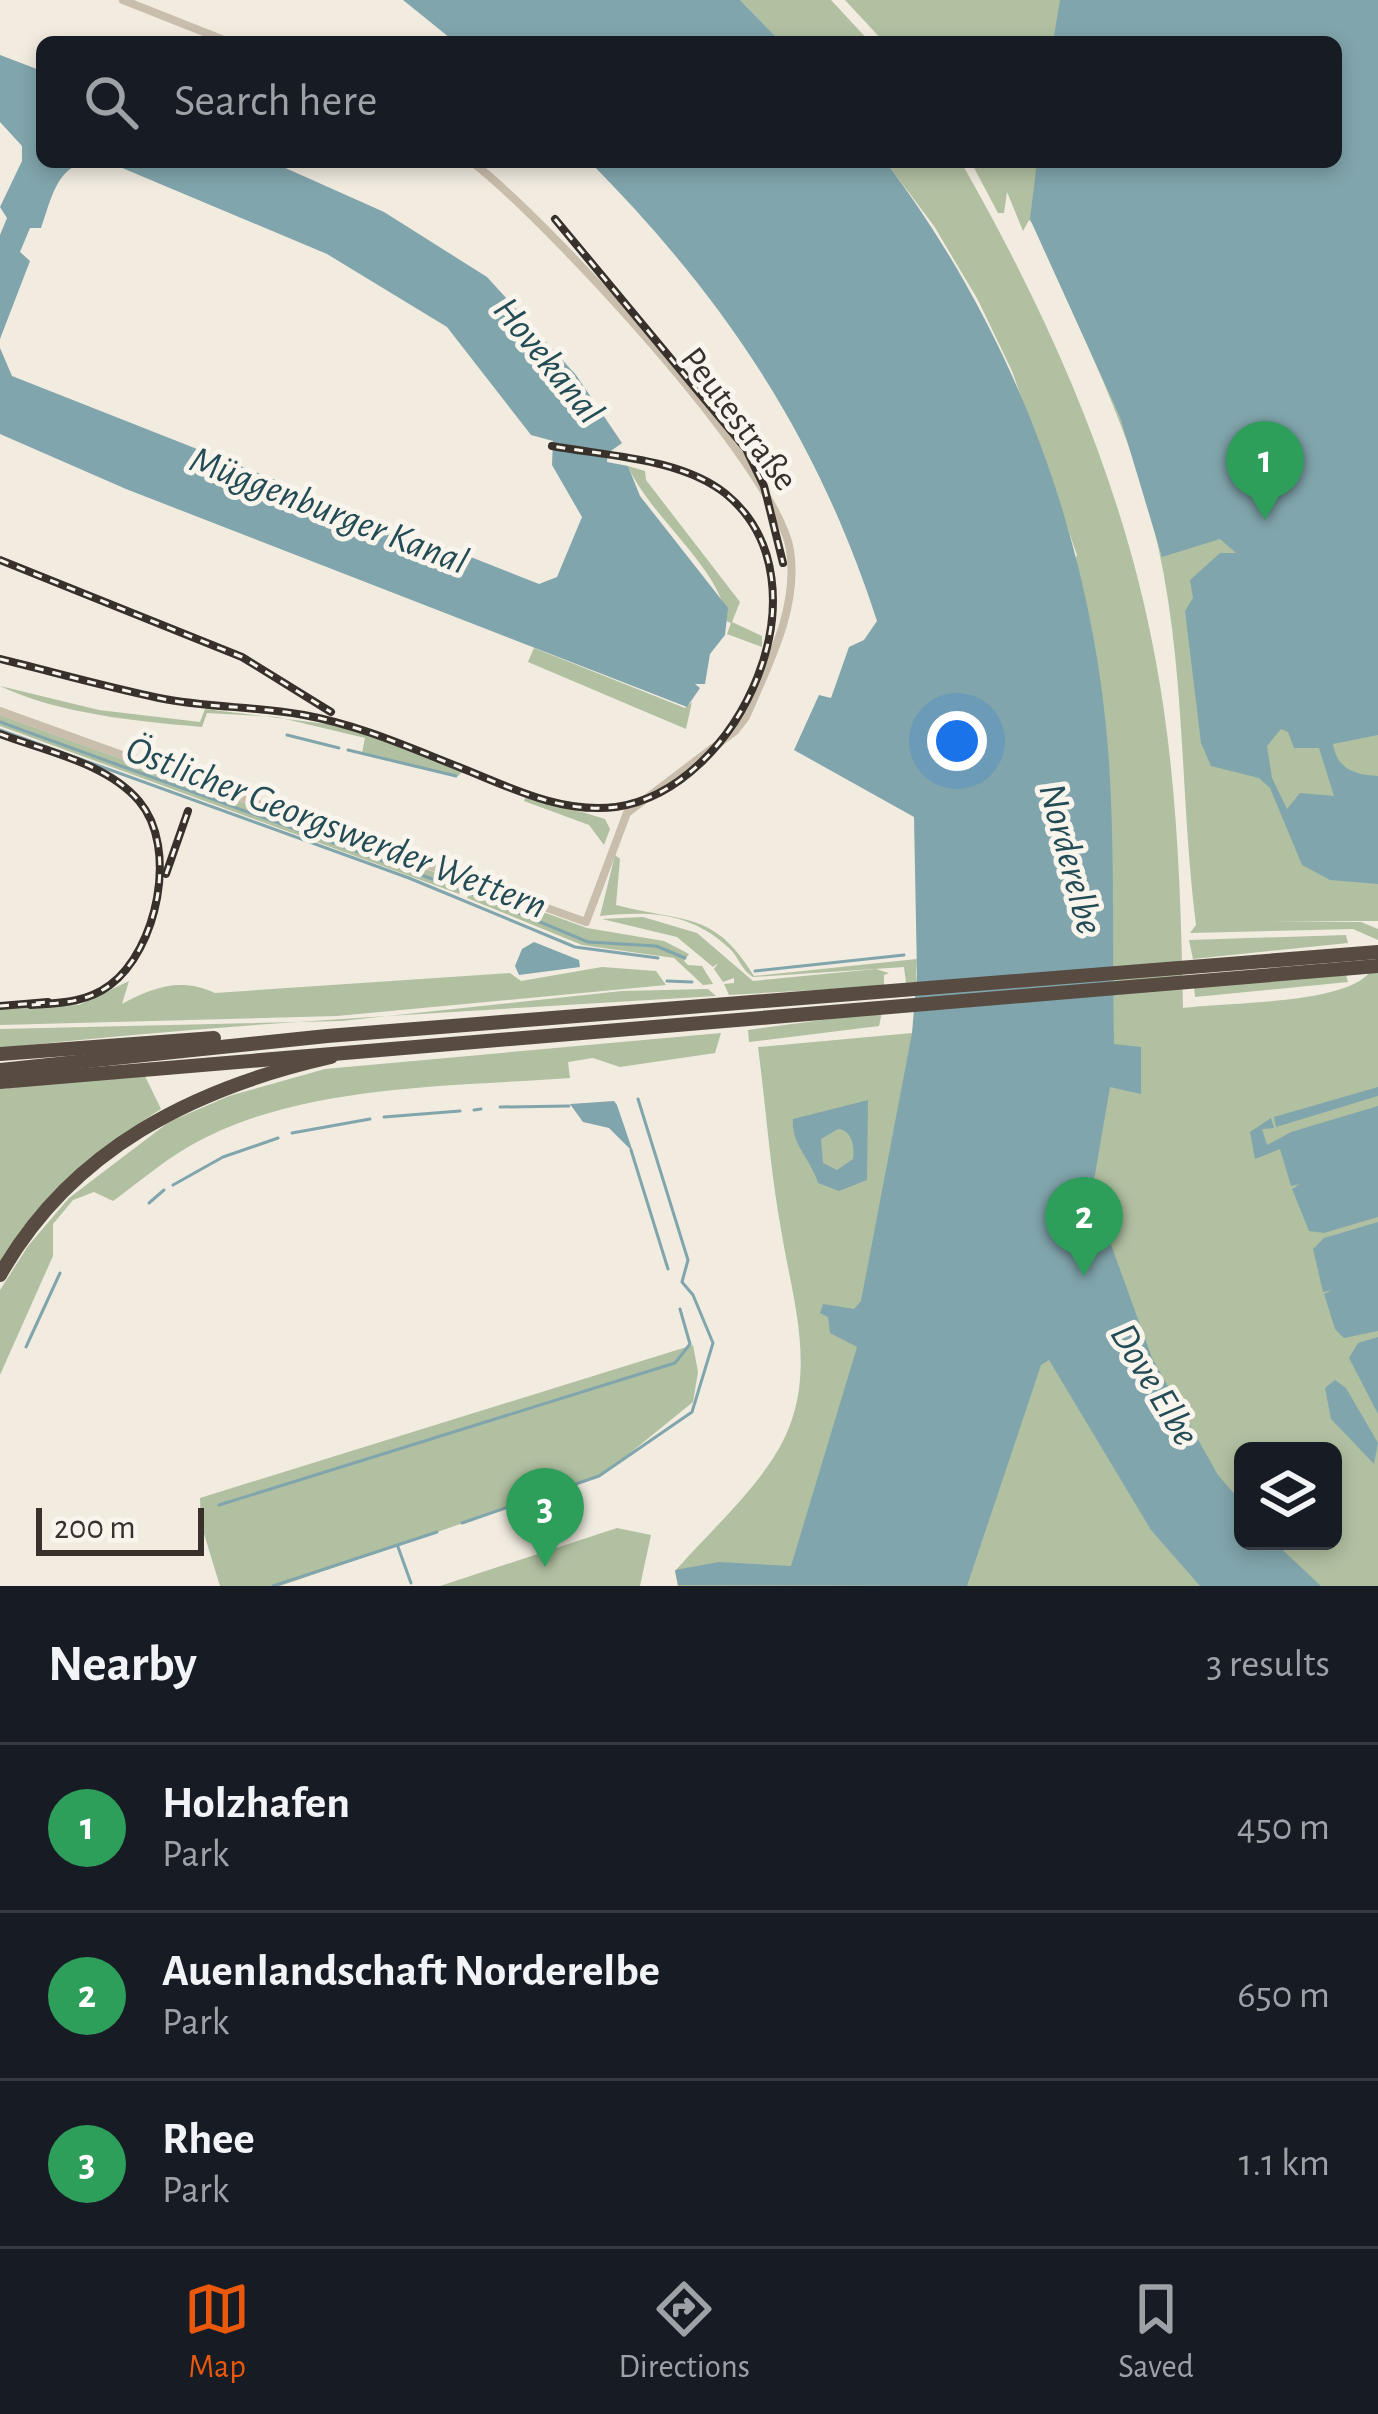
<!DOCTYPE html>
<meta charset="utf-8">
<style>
:root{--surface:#171b24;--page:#242831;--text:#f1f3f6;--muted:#9ea1a6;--line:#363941;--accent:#ea580c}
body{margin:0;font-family:"Alegreya Sans",sans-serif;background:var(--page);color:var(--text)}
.controls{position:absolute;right:36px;bottom:36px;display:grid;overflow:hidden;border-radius:18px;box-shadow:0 6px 18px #0003}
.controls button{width:108px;height:108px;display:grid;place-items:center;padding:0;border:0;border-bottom:3px solid var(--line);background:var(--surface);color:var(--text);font:60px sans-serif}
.scale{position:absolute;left:36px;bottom:30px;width:168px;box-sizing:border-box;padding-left:12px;border:6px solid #38302b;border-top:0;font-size:33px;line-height:42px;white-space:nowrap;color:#38302b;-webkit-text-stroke:9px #f9f5ec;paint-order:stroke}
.you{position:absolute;left:957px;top:741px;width:42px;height:42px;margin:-30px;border:9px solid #fff;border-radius:50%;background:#1a73e8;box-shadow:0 0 0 18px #1a73e833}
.badge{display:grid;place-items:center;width:78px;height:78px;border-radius:50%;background:var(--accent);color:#fff;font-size:39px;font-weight:700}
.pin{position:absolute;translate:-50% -99px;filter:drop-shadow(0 3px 6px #0008)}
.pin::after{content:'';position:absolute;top:63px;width:42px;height:36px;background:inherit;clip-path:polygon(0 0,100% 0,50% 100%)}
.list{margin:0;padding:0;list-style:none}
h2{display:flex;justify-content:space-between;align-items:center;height:156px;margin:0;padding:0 48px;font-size:51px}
h2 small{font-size:39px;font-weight:400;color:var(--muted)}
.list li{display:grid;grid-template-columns:78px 1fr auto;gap:36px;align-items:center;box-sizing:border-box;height:168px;padding:0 48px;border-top:3px solid var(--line)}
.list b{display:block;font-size:45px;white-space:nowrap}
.list p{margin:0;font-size:39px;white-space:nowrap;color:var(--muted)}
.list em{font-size:39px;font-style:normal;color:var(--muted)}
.icon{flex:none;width:66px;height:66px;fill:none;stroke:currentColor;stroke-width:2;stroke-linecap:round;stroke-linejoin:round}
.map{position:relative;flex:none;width:1378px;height:1586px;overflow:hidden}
.search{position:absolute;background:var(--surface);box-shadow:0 6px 18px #0003;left:36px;right:36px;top:36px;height:132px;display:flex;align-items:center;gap:30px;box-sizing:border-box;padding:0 42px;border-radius:18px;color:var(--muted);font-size:45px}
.sheet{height:660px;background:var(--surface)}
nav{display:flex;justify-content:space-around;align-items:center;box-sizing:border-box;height:168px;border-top:3px solid var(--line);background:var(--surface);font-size:33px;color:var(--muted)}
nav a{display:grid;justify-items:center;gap:6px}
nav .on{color:var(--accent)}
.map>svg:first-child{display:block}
</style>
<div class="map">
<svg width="1378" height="1586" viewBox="0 0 1378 1586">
<rect width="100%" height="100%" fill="#f1ebe0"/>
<g fill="#b1c0a1" fill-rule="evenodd">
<path d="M740,0H831L870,42H781Z"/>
<path d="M845,0H1247L1261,42H884Z"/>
<path d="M886,162H961C1050,318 1124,484 1156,662C1177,775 1181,894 1183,1008C1225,1002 1344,1005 1370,972H1378V1586H678L675,1571C710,1531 763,1484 785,1437C817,1369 792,1298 781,1229C770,1169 766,1107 758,1047L912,1033L1077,555L1012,371L978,300L934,226ZM1243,1451H1333V1541H1243Z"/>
<path d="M971,162H1322L1378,212V921H1260L1361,922L1378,929V940L1353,929L1190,933L1196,925C1180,799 1186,672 1158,546C1134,434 1078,328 1033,224L1029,220L1023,231L1007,192L1004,213H998Z"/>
<path d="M628,466L645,471L646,480L740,602L732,622L762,636V647L727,634L731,623L726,621C725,572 649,516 628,466Z"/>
<path d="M534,648L685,708L692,702L686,729L528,662Z"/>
<path d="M0,686L99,710L200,722L205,709L343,726L463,771L458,776L362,753L365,738L277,717L207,713L202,727C136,721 59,714 0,686Z"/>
<path d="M0,715L459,881L462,887L459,894L0,726Z"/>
<path d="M526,795L605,819L610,829L604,845L589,825L524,801Z"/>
<path d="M615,855L620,859L616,905C684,923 714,910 754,976L917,959L916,982L906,983L904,967L753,977C741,970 739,957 729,948C690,912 650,911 600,916Z"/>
<path d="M474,887L587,928L664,941L689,954L684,961L688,965L702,966L713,984L703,985L674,958L582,945L467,898Z"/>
<path d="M643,917L697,933L753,981L876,969L889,973L884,975V986L729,995L724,984L734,983V978L723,982L714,969L718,963L713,967L677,937L602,919Z"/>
<path d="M1346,935L1348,943L1193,959L1189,940Z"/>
<path d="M602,967L656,971L666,985L337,1016L0,1025V1008L79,1005L129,981L122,1004C152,987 182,977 215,993L510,973L521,981Z"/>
<path d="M1346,975L1348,982L1195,997L1194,986Z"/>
<path d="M708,989L716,996C478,1011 237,1022 0,1048V1029L341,1021L622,991Z"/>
<path d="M882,1012L879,1026L749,1042L748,1030Z"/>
<path d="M721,1033L715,1053L620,1067L593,1058L568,1062L570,1078C450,1087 295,1084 188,1147C162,1162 138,1183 113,1201L94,1192L73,1200L53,1224V1256L0,1375V1290L28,1246L69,1198L169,1122L229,1096L325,1069Z"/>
<path d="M143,1072L161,1109C90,1155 52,1198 0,1264V1089Z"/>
<path d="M693,1345L698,1372L693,1402L603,1475L280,1586H220L201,1524L200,1498Z"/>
<path d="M617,1528L651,1535L640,1586H440Z"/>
</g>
<g fill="#81a5ac" fill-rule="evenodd">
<path d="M403,0H740L781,42H455Z"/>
<path d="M1060,0H1378V735L1333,744C1337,769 1355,775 1378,776V884L1330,880L1302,865L1270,788L1259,778L1211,766L1201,743L1185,611L1193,598L1190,580L1220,553H1236L1220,539L1162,557L1120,417L1030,219L1037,162H1336V42H1053ZM1281,729L1288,732L1294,748H1319L1334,796L1300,793L1287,809L1272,778L1267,746Z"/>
<path d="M0,55L42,71V162H88C56,166 51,201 41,228H30L20,252L30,261L0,339V235L7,218L0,207L22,161V146L0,122Z"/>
<path d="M108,162H272L384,212L487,277L576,375L622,443L608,453L607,462L628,466L640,496L728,608L725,635L710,654L705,684H695L700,688L687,707L126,489L0,434V348L12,376L539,584L557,577L582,517L552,465L553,441L531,435L447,327L327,254Z"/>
<path d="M590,162H886C1016,335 1094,545 1109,761C1115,855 1112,950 1114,1044L1141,1047V1094L1110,1087L1092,1192L1152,1358L1218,1475L1243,1504V1541H1273L1321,1586H1200L1151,1530L1049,1360L1041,1365L967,1586L678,1585L675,1570L719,1562L791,1566L857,1347L830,1333L828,1317L820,1313L823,1304L854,1309L861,1301L912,1033L917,974L914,817L794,750L819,695L831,698L849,647L864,640L877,621C817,436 726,300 590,162Z"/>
<path d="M534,942L579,960L580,967L519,975L515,966L522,949Z"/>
<path d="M1378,1087V1096L1276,1127L1274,1117Z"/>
<path d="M868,1100L867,1180L839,1191L818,1183C811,1159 791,1145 793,1119ZM838,1129C852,1130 855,1147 853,1159L837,1170L823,1163L821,1139Z"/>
<path d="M614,1101L617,1105L633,1152L609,1128L583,1122L570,1104Z"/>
<path d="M1378,1106V1217L1324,1233L1309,1231L1292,1189L1300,1184L1291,1186L1280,1149L1255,1159L1250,1132L1271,1118L1274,1128L1262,1129L1267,1145L1291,1132Z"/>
<path d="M1378,1222V1331L1344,1338L1335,1329L1324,1294L1332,1290L1323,1292L1313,1249L1324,1238Z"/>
<path d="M1378,1337V1414L1349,1358L1358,1343Z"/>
<path d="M1335,1380L1346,1388L1378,1443L1374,1464L1331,1419L1325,1388Z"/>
</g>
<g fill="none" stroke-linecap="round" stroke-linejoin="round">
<g stroke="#81a5ac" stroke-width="3">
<path d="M0,722L457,888"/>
<path d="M0,730L409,878L575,947L658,958"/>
<path d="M287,735L339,748"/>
<path d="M348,750L456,776"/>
<path d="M473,894L588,942L656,946L685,958"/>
<path d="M755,971L904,955"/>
<path d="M667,981L692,982"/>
<path d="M500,1107L569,1106"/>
<path d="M474,1110L481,1109"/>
<path d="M384,1117L460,1111"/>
<path d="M292,1133L370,1119"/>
<path d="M631,1150L668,1269"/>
<path d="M173,1185L223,1157L278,1138"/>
<path d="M149,1203L164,1190"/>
<path d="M26,1347L60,1273"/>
<path d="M219,1505L675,1363L690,1344L680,1309"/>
<path d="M462,1523L599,1476L692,1412L713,1343L693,1295L682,1282L688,1260L638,1099"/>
<path d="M398,1547L411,1583"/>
<path d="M273,1586L437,1532"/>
</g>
<g stroke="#c9bdac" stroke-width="8">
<path d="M123,0L229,42"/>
<path d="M0,711L586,922L627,813L735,731L746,717C768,665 799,608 790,550C776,466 545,218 472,162"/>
</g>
<g stroke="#584c42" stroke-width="14">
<path d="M0,1054L214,1038"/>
<path d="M0,1070L327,1036L1378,952"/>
<path d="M0,1082L1378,966"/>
<path d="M0,1275C71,1149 194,1088 331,1057"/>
</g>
<defs>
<g id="rail">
<path d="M555,219L746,449L764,486L783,563"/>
<path d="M0,560L242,657L331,712"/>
<path d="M0,659C53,672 106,687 159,698C207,708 256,706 304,715C359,725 408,747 459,767C509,787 561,814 616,807C740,789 833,582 726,494C681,458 607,456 552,446"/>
<path d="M0,734C45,751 107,763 139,801C179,848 157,950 110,985C86,1003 59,1003 31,1005"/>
<path d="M166,874L188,811"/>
<path d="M0,1006L48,1002"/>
</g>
</defs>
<use href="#rail" stroke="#38302b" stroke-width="8"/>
<use href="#rail" stroke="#f9f5ec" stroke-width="3" stroke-dasharray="9" stroke-linecap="butt"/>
</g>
<g text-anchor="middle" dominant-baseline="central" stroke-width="10" stroke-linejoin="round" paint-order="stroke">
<g font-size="36" fill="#38302b" stroke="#f9f5ec">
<text transform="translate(739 419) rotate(53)">Peutestraße</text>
</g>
<g font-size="39" font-style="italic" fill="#234c56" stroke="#f9f5ec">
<text transform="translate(548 361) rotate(51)">Hovekanal</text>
<text transform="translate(329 511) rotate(21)">Müggenburger Kanal</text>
<text transform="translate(336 828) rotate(21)">Östlicher Georgswerder Wettern</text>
<text transform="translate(1070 859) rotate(75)">Norderelbe</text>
<text transform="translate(1154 1385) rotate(59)">Dove Elbe</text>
</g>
</g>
</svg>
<div class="controls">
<button><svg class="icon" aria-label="layers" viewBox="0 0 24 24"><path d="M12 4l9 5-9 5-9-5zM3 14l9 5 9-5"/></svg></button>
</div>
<div class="scale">200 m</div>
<div class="you"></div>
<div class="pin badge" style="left:1265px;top:520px;background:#2e9e5b">1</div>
<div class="pin badge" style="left:1084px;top:1276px;background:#2e9e5b">2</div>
<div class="pin badge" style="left:545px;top:1567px;background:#2e9e5b">3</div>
<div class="search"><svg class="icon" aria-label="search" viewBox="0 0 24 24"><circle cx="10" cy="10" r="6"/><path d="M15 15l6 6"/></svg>Search here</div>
</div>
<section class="sheet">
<h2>Nearby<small>3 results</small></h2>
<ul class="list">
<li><span class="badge" style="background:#2e9e5b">1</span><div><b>Holzhafen</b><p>Park</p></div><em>450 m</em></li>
<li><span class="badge" style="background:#2e9e5b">2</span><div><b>Auenlandschaft Norderelbe</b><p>Park</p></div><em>650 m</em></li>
<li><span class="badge" style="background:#2e9e5b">3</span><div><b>Rhee</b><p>Park</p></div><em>1.1 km</em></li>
</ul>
</section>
<nav>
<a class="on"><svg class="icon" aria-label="map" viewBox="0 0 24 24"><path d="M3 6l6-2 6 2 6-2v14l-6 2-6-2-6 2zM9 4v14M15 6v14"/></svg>Map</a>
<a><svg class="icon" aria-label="directions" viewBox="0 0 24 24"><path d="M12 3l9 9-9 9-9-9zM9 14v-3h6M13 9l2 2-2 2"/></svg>Directions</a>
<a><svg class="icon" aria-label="saved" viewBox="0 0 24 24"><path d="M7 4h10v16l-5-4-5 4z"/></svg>Saved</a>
</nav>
